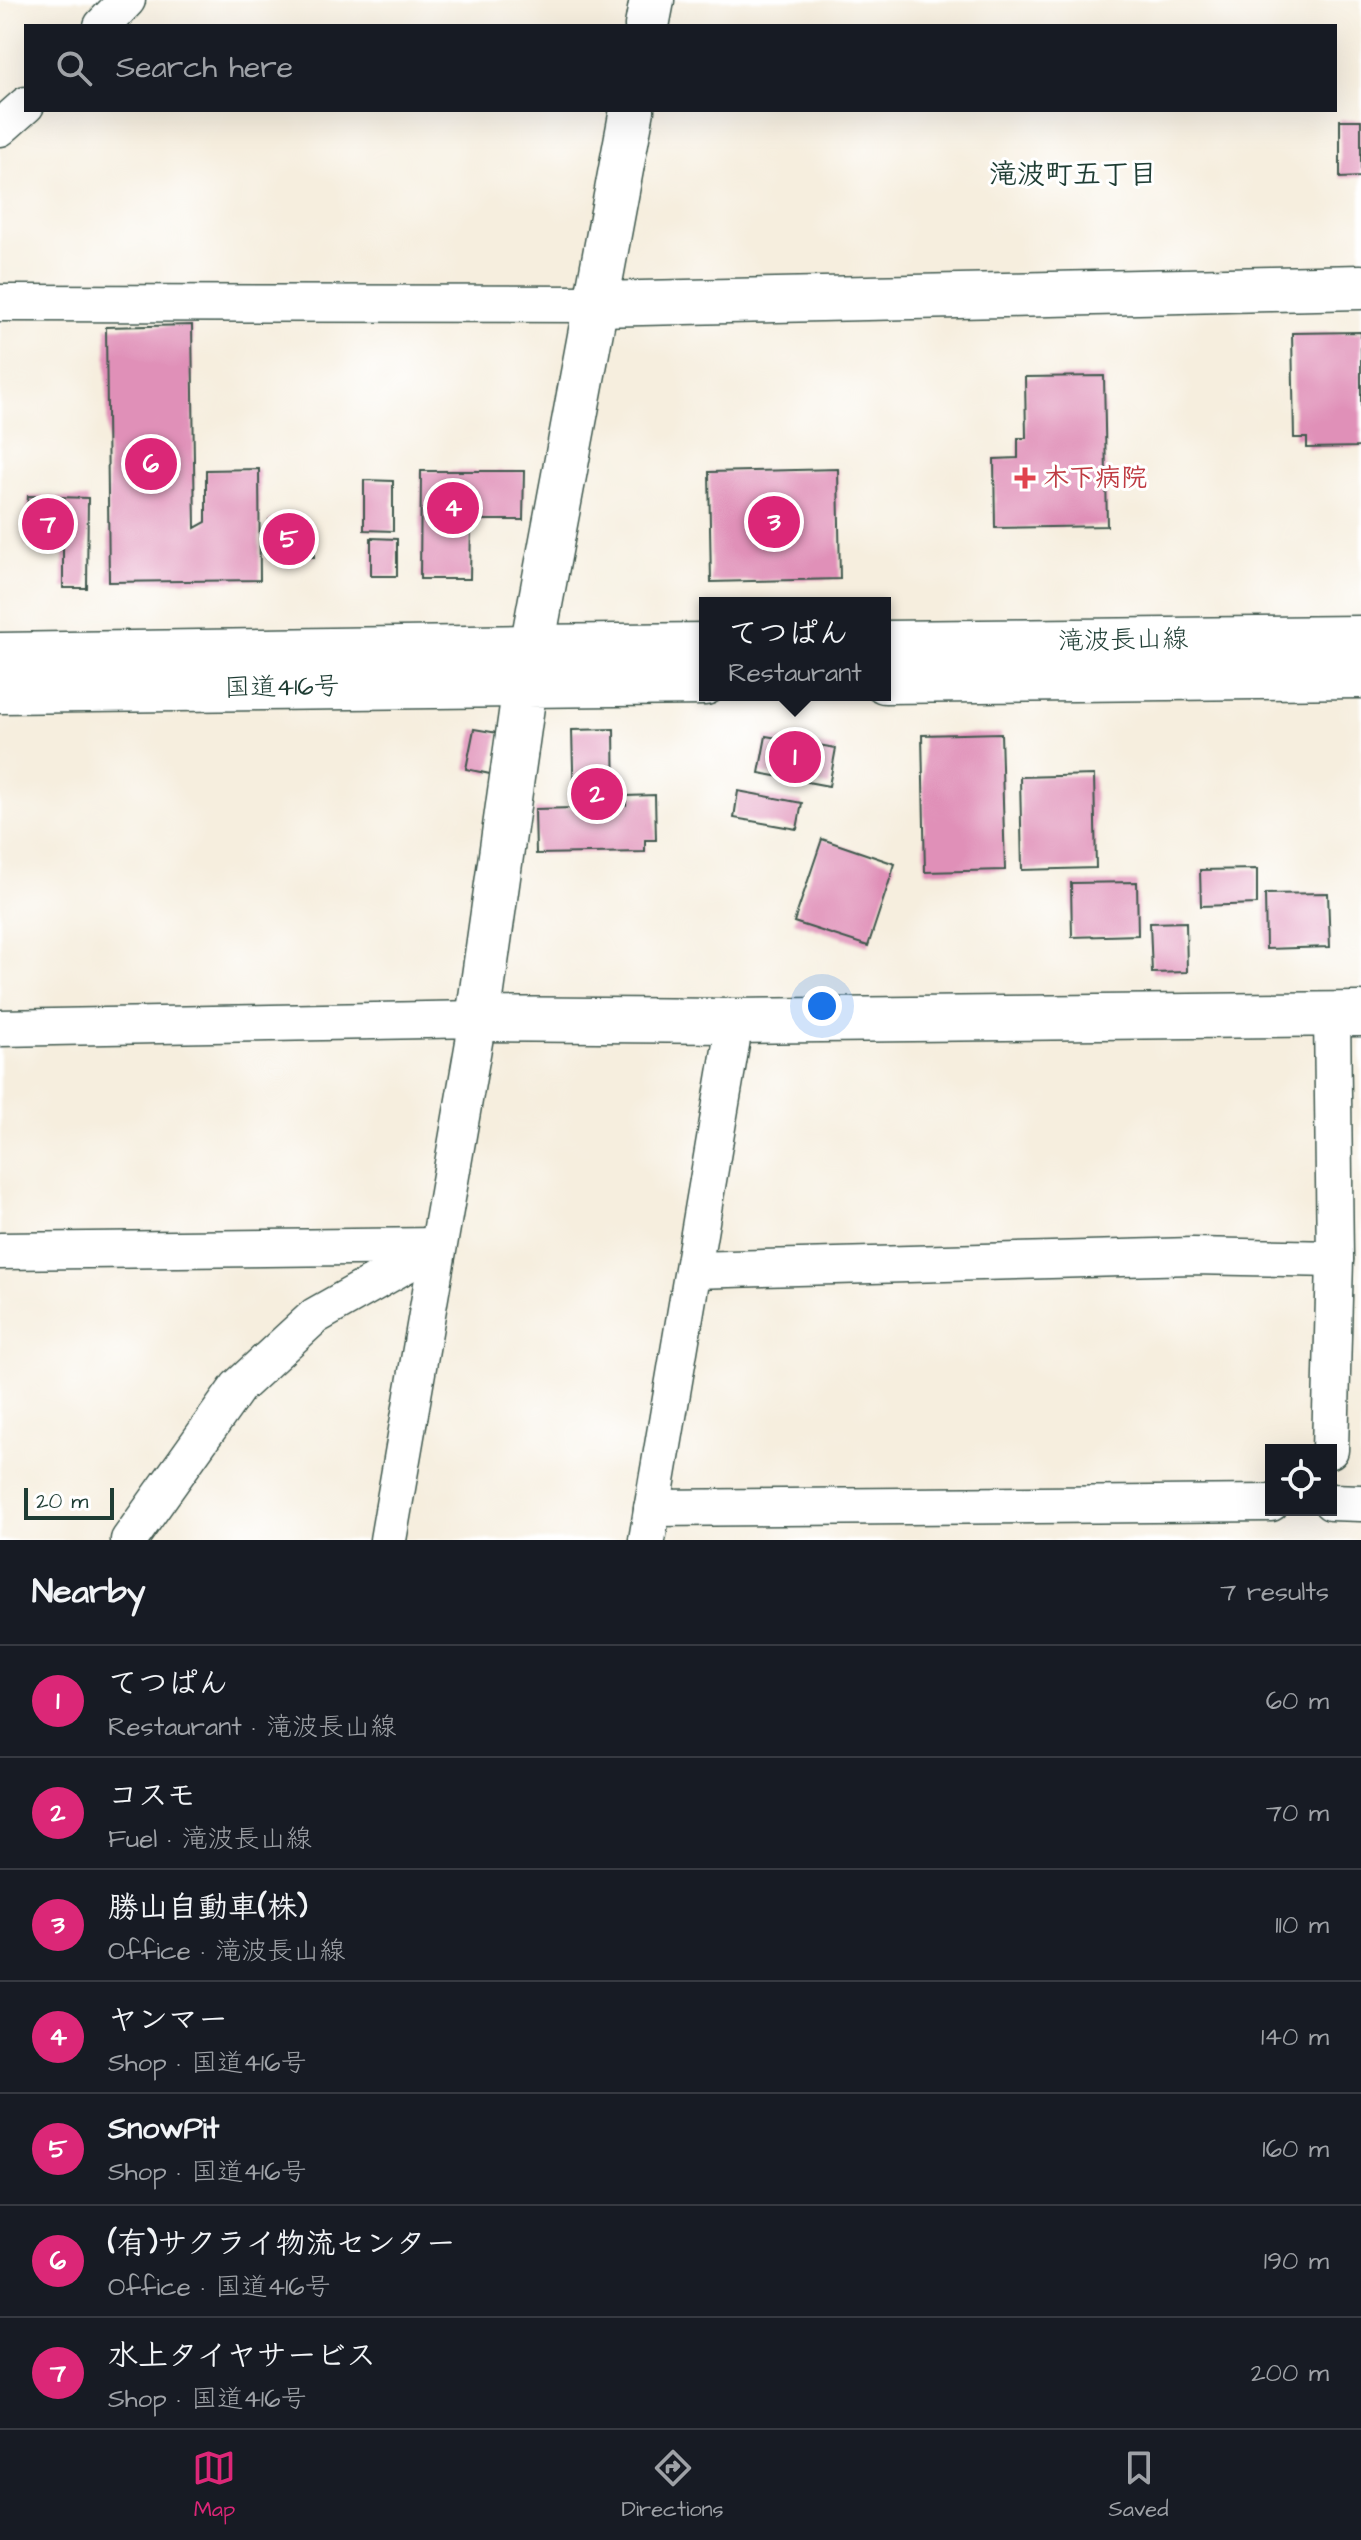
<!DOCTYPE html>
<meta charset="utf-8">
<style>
:root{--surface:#171b24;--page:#20242c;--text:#f1f3f6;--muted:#9ea1a6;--line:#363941;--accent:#db2777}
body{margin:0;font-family:"Architects Daughter","Klee One",sans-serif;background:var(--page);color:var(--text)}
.controls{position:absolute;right:24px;bottom:24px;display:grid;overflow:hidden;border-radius:0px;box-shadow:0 8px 32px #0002}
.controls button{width:72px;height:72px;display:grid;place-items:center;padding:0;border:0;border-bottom:2px solid var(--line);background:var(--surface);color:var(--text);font:40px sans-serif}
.scale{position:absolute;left:24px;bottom:20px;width:90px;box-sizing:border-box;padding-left:8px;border:4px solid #1f3d34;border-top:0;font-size:22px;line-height:28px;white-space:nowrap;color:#1f3d34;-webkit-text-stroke:6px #fff;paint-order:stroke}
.you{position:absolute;left:822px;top:1006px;width:28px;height:28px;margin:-20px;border:6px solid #fff;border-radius:50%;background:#1a73e8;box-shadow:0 0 0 12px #1a73e833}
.badge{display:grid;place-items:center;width:52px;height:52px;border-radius:50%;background:var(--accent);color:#fff;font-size:26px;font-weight:700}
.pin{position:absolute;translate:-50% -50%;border:4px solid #fff;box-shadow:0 2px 8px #0006}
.popup{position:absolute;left:699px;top:597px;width:192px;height:104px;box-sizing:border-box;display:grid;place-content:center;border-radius:0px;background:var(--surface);filter:drop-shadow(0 2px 6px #0005);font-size:26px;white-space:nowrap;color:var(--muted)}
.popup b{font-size:30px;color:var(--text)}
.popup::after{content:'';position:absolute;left:50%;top:100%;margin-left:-16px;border:16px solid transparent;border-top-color:var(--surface)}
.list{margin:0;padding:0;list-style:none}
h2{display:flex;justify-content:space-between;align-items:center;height:104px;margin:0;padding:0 32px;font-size:34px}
h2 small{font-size:26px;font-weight:400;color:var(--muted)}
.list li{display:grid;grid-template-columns:52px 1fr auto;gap:24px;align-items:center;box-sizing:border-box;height:112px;padding:0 32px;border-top:2px solid var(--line)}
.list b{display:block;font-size:30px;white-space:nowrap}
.list p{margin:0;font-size:26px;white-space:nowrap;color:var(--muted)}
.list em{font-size:26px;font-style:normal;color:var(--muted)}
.icon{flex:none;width:44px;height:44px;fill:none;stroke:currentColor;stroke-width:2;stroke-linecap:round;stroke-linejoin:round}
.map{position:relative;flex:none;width:1361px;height:1540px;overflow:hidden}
.search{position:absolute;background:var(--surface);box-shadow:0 8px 32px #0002;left:24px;right:24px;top:24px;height:88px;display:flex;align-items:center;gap:20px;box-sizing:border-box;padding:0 28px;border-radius:0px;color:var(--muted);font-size:30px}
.sheet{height:888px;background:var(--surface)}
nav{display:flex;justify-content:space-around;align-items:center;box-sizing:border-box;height:112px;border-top:2px solid var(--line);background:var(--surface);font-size:22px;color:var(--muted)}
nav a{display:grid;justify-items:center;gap:4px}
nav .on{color:var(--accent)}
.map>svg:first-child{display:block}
</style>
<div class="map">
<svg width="1361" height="1540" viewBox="0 0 1361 1540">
<rect width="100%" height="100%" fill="#fff"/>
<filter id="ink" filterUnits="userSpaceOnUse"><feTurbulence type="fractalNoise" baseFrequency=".0125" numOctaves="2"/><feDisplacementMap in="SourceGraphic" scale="16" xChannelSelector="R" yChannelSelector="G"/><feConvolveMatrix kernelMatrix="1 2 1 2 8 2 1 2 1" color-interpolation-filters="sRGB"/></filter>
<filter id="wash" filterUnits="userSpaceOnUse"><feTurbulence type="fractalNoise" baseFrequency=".006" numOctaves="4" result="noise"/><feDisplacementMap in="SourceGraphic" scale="32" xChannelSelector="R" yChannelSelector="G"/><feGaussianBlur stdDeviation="1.8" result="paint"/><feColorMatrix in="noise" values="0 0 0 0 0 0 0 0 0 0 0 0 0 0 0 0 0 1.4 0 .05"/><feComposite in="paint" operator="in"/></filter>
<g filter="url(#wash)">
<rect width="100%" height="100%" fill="#f6eede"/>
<g id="blocks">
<g fill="#e090b8">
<path d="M1340,120H1361V177L1340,178Z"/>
<path d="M192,325L195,528L206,522V470L259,469L260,580L109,582L106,327Z"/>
<path d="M1361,332V447L1307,448V438H1294L1292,333Z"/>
<path d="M1104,376L1107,526L995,528L994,459L1018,458V438H1026L1025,377Z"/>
<path d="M838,469L840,579L711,582L709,472Z"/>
<path d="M421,471H524L523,520H471L470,579H420Z"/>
<path d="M364,480L393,481V531L364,530Z"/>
<path d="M28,496L88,498L87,588H63V548L25,545Z"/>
<path d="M292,519V530H312L314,557L268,556L269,520Z"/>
<path d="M371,538L397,539V576H371Z"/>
<path d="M474,729L498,733L490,774L466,769Z"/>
<path d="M614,729L615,805H626V796L655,795L656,840H645V852L536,854L535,809L574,808L572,730Z"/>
<path d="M1001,733L1005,870L925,872L922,735Z"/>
<path d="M766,736L836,748L829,786L759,773Z"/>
<path d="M1094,775L1096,868L1022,870L1020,777Z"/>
<path d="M738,791L802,803L797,829L734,818Z"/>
<path d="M822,839L895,864L868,946L794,922Z"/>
<path d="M1257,869V904L1201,906L1200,870Z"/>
<path d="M1137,882L1138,935L1072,937L1071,883Z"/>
<path d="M1328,893L1330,947L1266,949L1265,894Z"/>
<path d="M1186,922L1187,972L1152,973L1150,923Z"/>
</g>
</g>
</g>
<g filter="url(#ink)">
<use href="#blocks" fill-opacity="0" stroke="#3f584e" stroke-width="2"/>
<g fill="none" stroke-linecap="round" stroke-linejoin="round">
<defs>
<g id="street">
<path d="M102,26L127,0"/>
<path d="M0,128L26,105"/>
<path d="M0,303L598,304"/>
<path d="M0,1028L478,1019L388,1540"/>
<path d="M0,1251L438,1246"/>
<path d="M694,1270L1192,1256L1335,1259"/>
<path d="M1330,1450L1335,1259L1332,1015"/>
<path d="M1331,1502L1361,1503"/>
<path d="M652,1508L1271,1503"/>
<path d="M129,1540L238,1387L315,1316L435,1248"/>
<path d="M647,1540L735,1021"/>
</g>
<g id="secondary">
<path d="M598,304L1361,287"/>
<path d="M885,643L1361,638"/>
<path d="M533,647L705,645"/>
<path d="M885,681L1361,676"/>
<path d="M705,683L525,685L478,1019L735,1021L1361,1014"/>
</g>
<g id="highway">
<path d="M647,26L652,0"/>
<path d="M0,655L533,647"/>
<path d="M0,691L525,685L632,110"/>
</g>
</defs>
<use href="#street" stroke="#3f584e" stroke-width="39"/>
<use href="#secondary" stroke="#3f584e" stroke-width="47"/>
<use href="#highway" stroke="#3f584e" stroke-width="47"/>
<use href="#street" stroke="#fff" stroke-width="36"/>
<use href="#secondary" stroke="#fff" stroke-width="44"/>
<use href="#highway" stroke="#fff" stroke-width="44"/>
</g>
</g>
<path fill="#e0444e" stroke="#fff" stroke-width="3" d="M1021 466h8v8h8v8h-8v8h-8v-8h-8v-8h8z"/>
<g text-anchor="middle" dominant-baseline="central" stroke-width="6" stroke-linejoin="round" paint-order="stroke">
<g font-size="26" font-weight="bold" fill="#be3a42" stroke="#fff" text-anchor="start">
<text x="1043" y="478">木下病院</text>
</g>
<g font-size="26" fill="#1f3d34" stroke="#fff">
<text transform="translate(1123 640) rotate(-1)">滝波長山線</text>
<text transform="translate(282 687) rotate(-1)">国道416号</text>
</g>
<g font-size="28" font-weight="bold" fill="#1f3d34" stroke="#fff">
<text x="1073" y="174">滝波町五丁目</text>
</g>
</g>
</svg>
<div class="controls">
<button><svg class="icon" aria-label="locate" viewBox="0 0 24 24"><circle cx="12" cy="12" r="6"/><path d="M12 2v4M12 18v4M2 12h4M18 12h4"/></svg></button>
</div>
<div class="scale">20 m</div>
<div class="you"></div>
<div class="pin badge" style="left:795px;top:757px">1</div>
<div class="popup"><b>てつぱん</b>Restaurant</div>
<div class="pin badge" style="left:597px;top:794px">2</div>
<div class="pin badge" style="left:774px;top:522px">3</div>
<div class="pin badge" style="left:453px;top:508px">4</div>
<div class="pin badge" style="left:289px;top:539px">5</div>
<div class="pin badge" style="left:151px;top:464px">6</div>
<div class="pin badge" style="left:48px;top:524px">7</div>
<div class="search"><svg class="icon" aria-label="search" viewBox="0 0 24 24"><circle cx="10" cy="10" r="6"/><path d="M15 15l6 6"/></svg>Search here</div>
</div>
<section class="sheet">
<h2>Nearby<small>7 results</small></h2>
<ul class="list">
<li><span class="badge">1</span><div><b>てつぱん</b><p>Restaurant · 滝波長山線</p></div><em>60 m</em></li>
<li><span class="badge">2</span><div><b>コスモ</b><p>Fuel · 滝波長山線</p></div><em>70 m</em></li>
<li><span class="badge">3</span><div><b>勝山自動車(株)</b><p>Office · 滝波長山線</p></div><em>110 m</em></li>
<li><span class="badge">4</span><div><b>ヤンマー</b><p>Shop · 国道416号</p></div><em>140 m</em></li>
<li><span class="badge">5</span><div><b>SnowPit</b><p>Shop · 国道416号</p></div><em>160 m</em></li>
<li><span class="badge">6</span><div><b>(有)サクライ物流センター</b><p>Office · 国道416号</p></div><em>190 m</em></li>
<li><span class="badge">7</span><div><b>水上タイヤサービス</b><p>Shop · 国道416号</p></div><em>200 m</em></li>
</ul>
</section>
<nav>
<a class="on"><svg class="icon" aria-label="map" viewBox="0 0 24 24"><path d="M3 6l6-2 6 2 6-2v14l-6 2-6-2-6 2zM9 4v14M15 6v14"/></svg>Map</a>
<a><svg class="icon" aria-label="directions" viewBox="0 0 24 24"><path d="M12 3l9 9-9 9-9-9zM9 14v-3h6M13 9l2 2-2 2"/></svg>Directions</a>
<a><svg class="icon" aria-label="saved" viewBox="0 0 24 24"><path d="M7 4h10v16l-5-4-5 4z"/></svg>Saved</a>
</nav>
